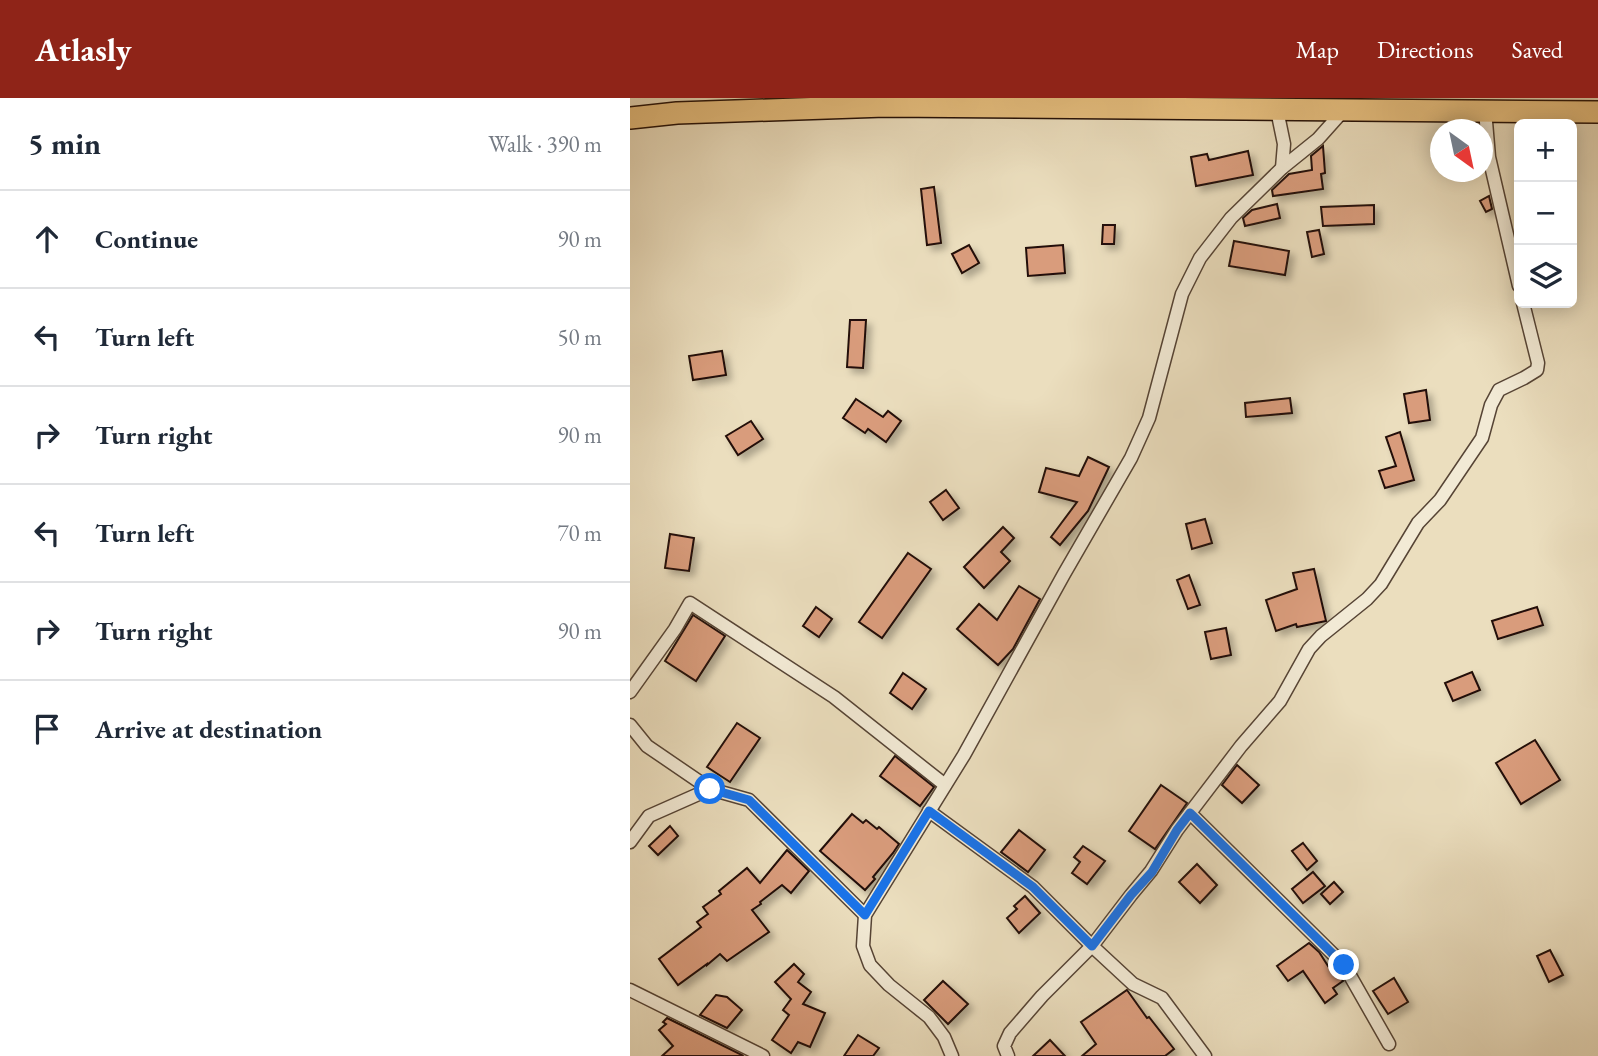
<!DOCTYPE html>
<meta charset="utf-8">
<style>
:root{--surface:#fff;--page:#f2f2f3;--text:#1f2937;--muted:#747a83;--line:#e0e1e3;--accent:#8f2418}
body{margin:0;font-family:"EB Garamond",serif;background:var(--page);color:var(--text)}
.controls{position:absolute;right:21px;top:21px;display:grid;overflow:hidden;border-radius:10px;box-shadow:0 4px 18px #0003}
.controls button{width:63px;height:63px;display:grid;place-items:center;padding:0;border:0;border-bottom:2px solid var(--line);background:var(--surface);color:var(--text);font:35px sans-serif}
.compass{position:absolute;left:800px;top:21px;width:63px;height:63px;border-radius:50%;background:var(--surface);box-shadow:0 4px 18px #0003;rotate:147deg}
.stop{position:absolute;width:21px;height:21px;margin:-16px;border:5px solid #1a73e8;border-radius:50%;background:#fff}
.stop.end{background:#1a73e8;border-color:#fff;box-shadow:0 2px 7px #0008}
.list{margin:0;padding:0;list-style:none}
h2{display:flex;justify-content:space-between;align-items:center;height:91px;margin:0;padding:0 28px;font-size:30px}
h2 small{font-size:23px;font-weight:400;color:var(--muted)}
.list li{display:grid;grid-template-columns:46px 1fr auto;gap:21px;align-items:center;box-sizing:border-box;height:98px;padding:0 28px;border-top:2px solid var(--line)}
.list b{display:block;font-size:26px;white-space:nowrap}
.list em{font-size:23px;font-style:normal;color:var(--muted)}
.icon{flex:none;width:38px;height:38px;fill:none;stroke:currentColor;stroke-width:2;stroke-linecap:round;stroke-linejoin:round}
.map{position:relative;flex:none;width:968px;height:958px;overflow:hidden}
header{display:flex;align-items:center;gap:42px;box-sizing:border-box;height:98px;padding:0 35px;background:var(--accent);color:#fff}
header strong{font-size:33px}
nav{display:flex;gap:38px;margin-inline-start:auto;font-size:24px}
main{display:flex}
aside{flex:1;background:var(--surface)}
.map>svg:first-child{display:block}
</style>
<header>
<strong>Atlasly</strong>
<nav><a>Map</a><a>Directions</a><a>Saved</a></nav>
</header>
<main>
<aside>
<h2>5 min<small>Walk · 390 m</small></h2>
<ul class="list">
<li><svg class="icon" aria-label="ahead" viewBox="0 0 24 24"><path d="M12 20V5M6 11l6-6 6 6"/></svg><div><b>Continue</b></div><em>90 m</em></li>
<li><svg class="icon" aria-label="left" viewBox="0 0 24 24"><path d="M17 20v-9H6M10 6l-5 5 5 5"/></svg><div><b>Turn left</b></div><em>50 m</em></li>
<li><svg class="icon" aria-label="right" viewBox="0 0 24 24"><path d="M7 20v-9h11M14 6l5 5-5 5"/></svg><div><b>Turn right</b></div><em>90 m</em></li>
<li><svg class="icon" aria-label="left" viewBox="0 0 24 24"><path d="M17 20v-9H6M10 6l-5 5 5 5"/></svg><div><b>Turn left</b></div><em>70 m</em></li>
<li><svg class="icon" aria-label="right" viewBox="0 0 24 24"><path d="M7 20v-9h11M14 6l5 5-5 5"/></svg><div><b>Turn right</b></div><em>90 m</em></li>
<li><svg class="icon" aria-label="arrive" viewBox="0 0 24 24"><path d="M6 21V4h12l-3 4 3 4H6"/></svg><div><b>Arrive at destination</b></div></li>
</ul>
</aside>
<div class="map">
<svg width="968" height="958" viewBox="0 0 968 958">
<defs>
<filter id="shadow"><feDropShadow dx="5" dy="5" stdDeviation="3.5" flood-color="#0004"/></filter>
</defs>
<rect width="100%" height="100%" fill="#ebdebe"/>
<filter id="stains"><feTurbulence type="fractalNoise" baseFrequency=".00286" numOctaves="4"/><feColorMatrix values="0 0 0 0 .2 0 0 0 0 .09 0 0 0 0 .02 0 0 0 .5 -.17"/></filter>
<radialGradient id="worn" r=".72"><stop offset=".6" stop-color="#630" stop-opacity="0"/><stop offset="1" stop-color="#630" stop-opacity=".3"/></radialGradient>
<g fill="#d99c7c" stroke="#241007" stroke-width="2" filter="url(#shadow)">
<path d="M693,48L695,75L691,76L693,91L643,98L642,92L659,76L682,72L681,58Z"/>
<path d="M618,53L623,77L566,88L561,59L577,56L579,62Z"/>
<path d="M304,89L311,145L297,147L291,91Z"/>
<path d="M859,98L862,111L856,114L850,103Z"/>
<path d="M647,106L650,120L615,128L613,120L622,112Z"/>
<path d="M744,107V126L693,128L691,109Z"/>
<path d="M473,127H485L484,146H472Z"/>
<path d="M689,132L694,156L682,159L677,134Z"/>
<path d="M604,143L659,153L655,177L599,168Z"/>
<path d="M339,147L349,165L332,175L322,156Z"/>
<path d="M433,147L435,175L398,178L396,150Z"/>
<path d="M220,222H236L233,270L217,269Z"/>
<path d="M92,253L96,277L63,282L59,258Z"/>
<path d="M796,292L800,322L779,325L774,296Z"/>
<path d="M660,300L662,315L616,319L615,305Z"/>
<path d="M226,301L253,319L258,313L271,323L256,344L238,331L235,335L213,320Z"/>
<path d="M121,323L133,341L108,357L96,338Z"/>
<path d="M770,334L784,382L755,390L749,373L766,368L756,339Z"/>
<path d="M458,359L479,369L458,413L430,447L421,439L447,404L409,394L416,370L449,378Z"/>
<path d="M316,392L329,410L313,422L300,404Z"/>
<path d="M575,421L582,445L562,451L556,426Z"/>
<path d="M373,429L384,440L371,454L380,463L354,490L334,469Z"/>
<path d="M40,436L64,440L59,473L35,470Z"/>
<path d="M278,455L301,471L252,540L229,524Z"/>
<path d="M684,471L696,523L667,529L666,526L646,533L636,502L667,491L663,475Z"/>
<path d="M559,477L570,507L558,511L547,482Z"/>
<path d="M389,488L410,501L383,551L368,567L327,531L349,506L367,522Z"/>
<path d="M186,509L202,521L189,539L173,528Z"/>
<path d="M907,509L913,527L868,541L862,523Z"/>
<path d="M63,517L95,538L66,583L35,563Z"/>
<path d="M596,530L601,557L581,561L575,534Z"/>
<path d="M842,574L850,592L823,603L815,585Z"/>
<path d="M273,575L296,591L282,611L260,595Z"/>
<path d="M107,625L130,640L100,684L77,669Z"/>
<path d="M905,642L930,682L891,706L866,665Z"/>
<path d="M265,658L304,689L290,708L250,678Z"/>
<path d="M607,667L629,687L612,705L592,687Z"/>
<path d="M531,687L557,705L525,751L499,733Z"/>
<path d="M222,716L233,725L236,722L247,731L249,729L269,746L263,755L243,779L245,781L235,792L190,753Z"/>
<path d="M40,728L48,738L28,757L19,748Z"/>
<path d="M389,732L415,752L398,774L371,754Z"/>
<path d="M673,745L687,763L677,772L662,753Z"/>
<path d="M453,748L475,763L457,786L442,775L450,764L444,759Z"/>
<path d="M157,752L179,773L161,795L152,787L130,804L131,806L122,812L139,834L97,863L90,856L77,867V866L48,887L29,861L71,829L67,824L78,816L73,809L91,796L89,793L117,770L130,785Z"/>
<path d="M567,766L587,787L570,805L549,784Z"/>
<path d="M683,774L695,788L673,805L662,791Z"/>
<path d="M704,784L713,794L700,806L691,796Z"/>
<path d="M395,798L410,815L389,835L377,820L387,811L384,808Z"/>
<path d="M679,845L689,854L698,868L700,866L707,872L713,883L703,890L707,896L695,905L673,873L658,883L647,868Z"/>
<path d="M920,852L933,877L919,884L907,858Z"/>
<path d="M164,866L174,876L168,884L181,894L173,906L195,915L180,949L168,944L161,955L142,942L159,917L153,912L161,901L145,884Z"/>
<path d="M764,880L778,904L758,916L743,893Z"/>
<path d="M313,883L338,906L318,926L294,902Z"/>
<path d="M497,892L517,920L519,919L544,951L535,958H452L466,946L451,924Z"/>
<path d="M86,897L97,899L112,912L97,930L70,917Z"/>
<path d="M37,920L112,957L113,958H32L43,948L29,932L36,926L33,924Z"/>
<path d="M228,937L249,950L243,958H214Z"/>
<path d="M420,942L435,958H403Z"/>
</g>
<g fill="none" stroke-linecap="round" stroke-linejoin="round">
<defs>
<g id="minor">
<path d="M647,12L654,46L652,70"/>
<path d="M855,12L859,59L889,188"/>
<path d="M0,594L45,531L60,505L204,599L315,687"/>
<path d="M0,627L17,648L80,691L119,702L235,817"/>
<path d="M299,713L403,789L462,848L503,886L532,900L575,958"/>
<path d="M560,715L714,867L759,946"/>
<path d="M0,744L19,718L80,691"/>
<path d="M0,892L133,958"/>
<path d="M322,958L314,939L299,919L259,887L240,867L233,848L235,817L334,657L434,476L501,360L519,320L552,196L570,160L601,120L652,70L688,41L713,13"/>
<path d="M378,958L374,948L380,935L412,898L462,848L501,797L521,773L547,732L611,648L650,603L679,551L691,538L737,501L751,486L788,425L810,402L852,340L861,307L869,292L894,280L907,272L908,265L893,205"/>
</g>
<path id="trunk" d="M0,20L47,15L255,8L968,14"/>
</defs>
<use href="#minor" stroke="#564435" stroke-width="15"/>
<use href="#trunk" stroke="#241007" stroke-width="24"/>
<use href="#minor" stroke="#f2ead5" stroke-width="12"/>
<use href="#trunk" stroke="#e6bf7f" stroke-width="21"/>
</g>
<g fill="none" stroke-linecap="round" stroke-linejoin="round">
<path stroke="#1a73e8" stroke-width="9" d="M80,691L119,702L235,817L299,713L403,789L462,848L501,797L522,774L547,732L560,715L714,867"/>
</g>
<rect width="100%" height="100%" filter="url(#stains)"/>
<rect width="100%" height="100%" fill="url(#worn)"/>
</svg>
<div class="controls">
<button>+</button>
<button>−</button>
<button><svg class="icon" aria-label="layers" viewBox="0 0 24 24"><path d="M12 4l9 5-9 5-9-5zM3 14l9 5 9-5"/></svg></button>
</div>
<svg class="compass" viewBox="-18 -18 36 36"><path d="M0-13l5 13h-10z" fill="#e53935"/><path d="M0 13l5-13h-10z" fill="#747a83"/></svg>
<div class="stop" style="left:80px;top:691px"></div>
<div class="stop end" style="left:714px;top:867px"></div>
</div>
</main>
